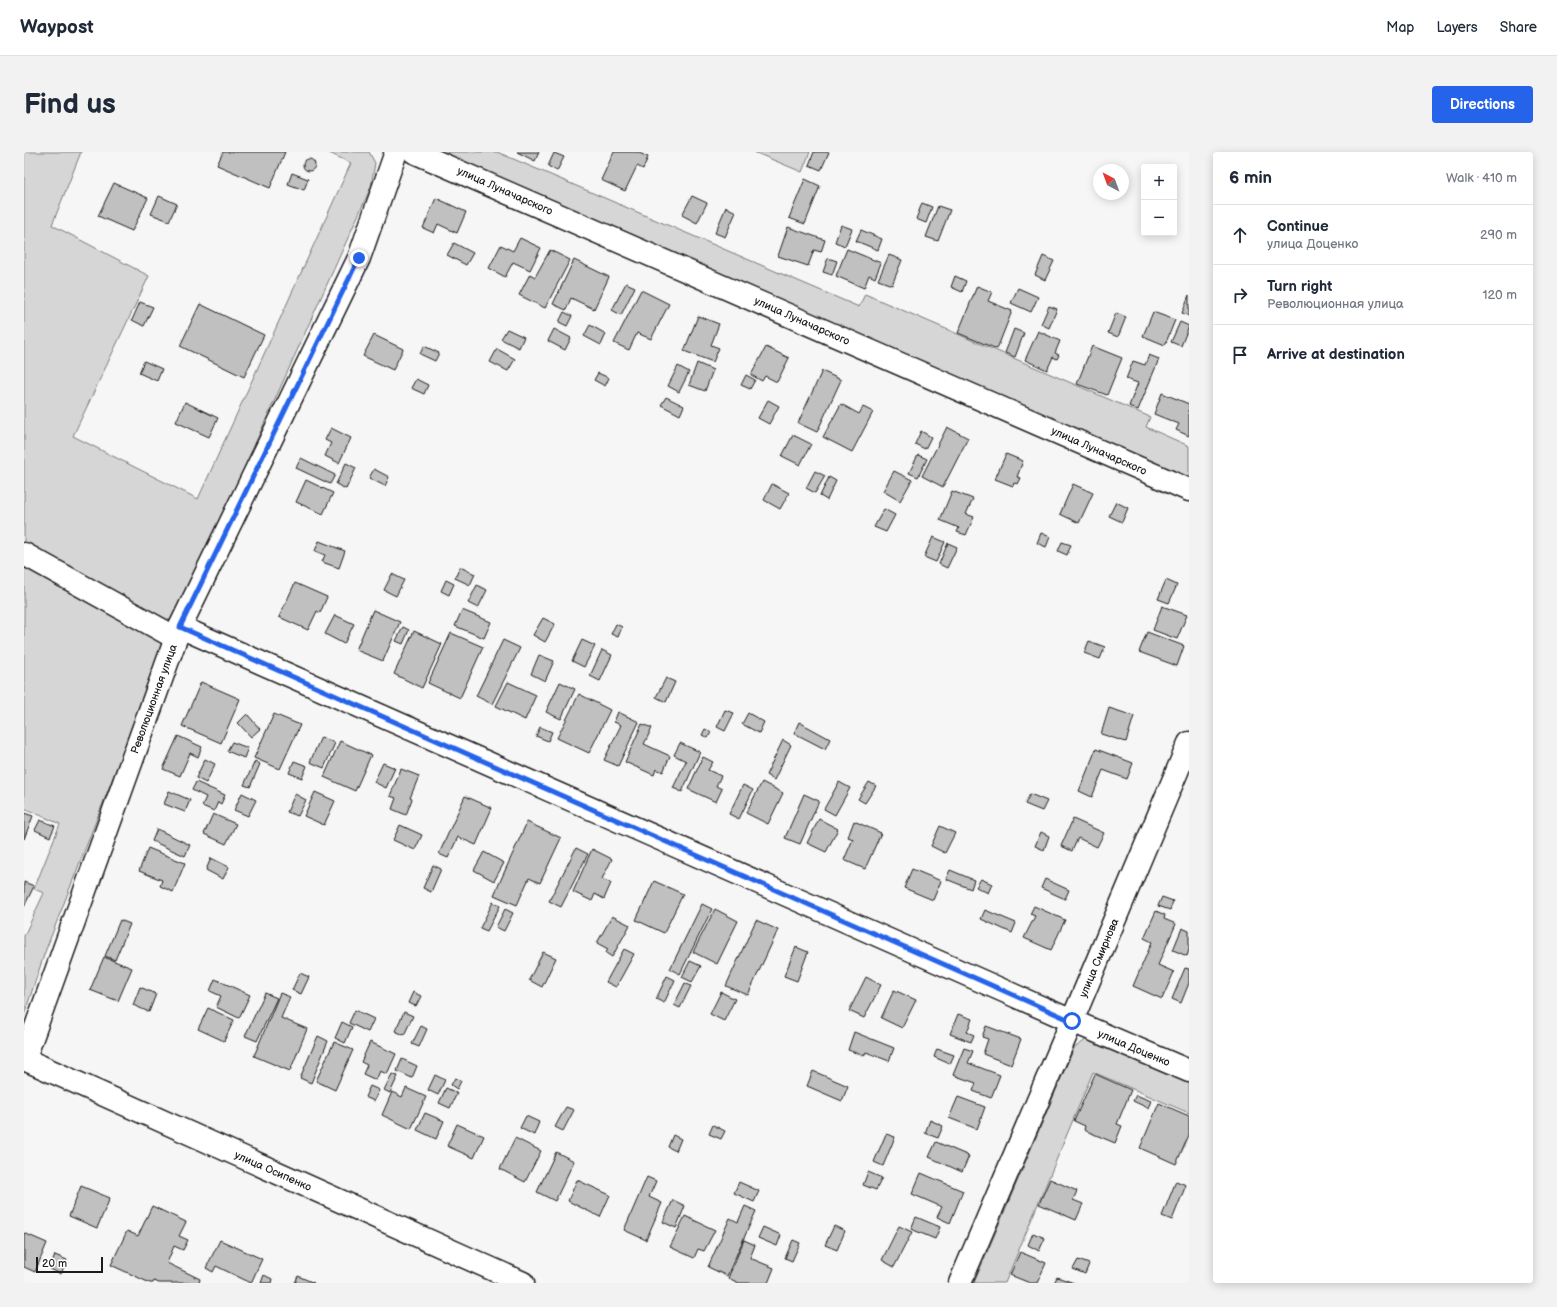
<!DOCTYPE html>
<meta charset="utf-8">
<style>
:root{--surface:#fff;--page:#f2f2f3;--text:#1f2937;--muted:#747a83;--line:#e0e1e3;--accent:#2563eb}
body{margin:0;font-family:"Balsamiq Sans",sans-serif;background:var(--page);color:var(--text)}
.controls{position:absolute;right:12px;top:12px;display:grid;overflow:hidden;border-radius:4px;box-shadow:0 2px 10px #0003}
.controls button{width:36px;height:36px;display:grid;place-items:center;padding:0;border:0;border-bottom:1px solid var(--line);background:var(--surface);color:var(--text);font:20px sans-serif}
.compass{position:absolute;left:1069px;top:12px;width:36px;height:36px;border-radius:50%;background:var(--surface);box-shadow:0 2px 10px #0003;rotate:319deg}
.scale{position:absolute;left:12px;bottom:10px;width:67px;box-sizing:border-box;padding-left:4px;border:2px solid #1c1c1c;border-top:0;font-size:11px;line-height:14px;white-space:nowrap;color:#1c1c1c;-webkit-text-stroke:3px #fff;paint-order:stroke}
.stop{position:absolute;width:12px;height:12px;margin:-9px;border:3px solid #2563eb;border-radius:50%;background:#fff}
.stop.end{background:#2563eb;border-color:#fff;box-shadow:0 1px 4px #0008}
.list{margin:0;padding:0;list-style:none}
h2{display:flex;justify-content:space-between;align-items:center;height:52px;margin:0;padding:0 16px;font-size:17px}
h2 small{font-size:13px;font-weight:400;color:var(--muted)}
.list li{display:grid;grid-template-columns:26px 1fr auto;gap:12px;align-items:center;box-sizing:border-box;height:60px;padding:0 16px;border-top:1px solid var(--line)}
.list b{display:block;font-size:15px;white-space:nowrap}
.list p{margin:0;font-size:13px;white-space:nowrap;color:var(--muted)}
.list em{font-size:13px;font-style:normal;color:var(--muted)}
.icon{flex:none;width:22px;height:22px;fill:none;stroke:currentColor;stroke-width:2;stroke-linecap:round;stroke-linejoin:round}
.map{position:relative;flex:none;width:1165px;height:1131px;overflow:hidden;border-radius:4px}
header{display:flex;align-items:center;gap:24px;box-sizing:border-box;height:56px;padding:0 20px;background:var(--surface);border-bottom:1px solid var(--line)}
header strong{font-size:19px}
nav{display:flex;gap:22px;margin-inline-start:auto;font-size:14px}
.intro{display:flex;align-items:center;justify-content:space-between;box-sizing:border-box;height:96px;padding:0 24px}
h1{margin:0;font-size:28px}
.button{padding:10px 18px;border-radius:4px;background:var(--accent);color:#fff;font-size:14px;font-weight:700}
main{display:flex;gap:24px;padding:0 24px}
aside{flex:1;background:var(--surface);border-radius:4px;box-shadow:0 2px 10px #0003}
.map>svg:first-child{display:block}
</style>
<header>
<strong>Waypost</strong>
<nav><a>Map</a><a>Layers</a><a>Share</a></nav>
</header>
<div class="intro"><h1>Find us</h1><a class="button">Directions</a></div>
<main>
<div class="map">
<svg width="1165" height="1131" viewBox="0 0 1165 1131">
<rect width="100%" height="100%" fill="#f6f6f6"/>
<filter id="ink" filterUnits="userSpaceOnUse"><feTurbulence type="fractalNoise" baseFrequency=".025" numOctaves="2"/><feDisplacementMap in="SourceGraphic" scale="8" xChannelSelector="R" yChannelSelector="G"/><feConvolveMatrix kernelMatrix="1 2 1 2 8 2 1 2 1" color-interpolation-filters="sRGB"/></filter>
<g filter="url(#ink)">
<g fill="#d6d6d6" stroke="#797979">
<path d="M0,0H57L28,73L125,124L49,284L174,347L327,11L303,0H345L351,11L347,35L144,484L21,800L0,863V784L20,741L10,737L36,672L0,656Z"/>
<path d="M409,0H473L835,155L841,142L1126,265L1122,275L1165,294V328Z"/>
<path d="M730,0H786L778,20Z"/>
<path d="M1062,888H1074L1165,927V961L1069,920L981,1131H950L1050,896Z"/>
</g>
<g fill="#c0c0c0" stroke="#1c1c1c">
<path d="M199,0H261L246,36L193,13Z"/>
<path d="M493,0H515L511,9Z"/>
<path d="M590,0H613L624,5L619,17L613,14L601,39L577,28Z"/>
<path d="M790,0H805L797,18L785,13Z"/>
<path d="M530,1L540,5L533,19L524,14Z"/>
<circle cx="285" cy="13" r="6"/>
<path d="M268,21L284,27L280,38L264,32Z"/>
<path d="M781,27L796,34L781,72L765,66Z"/>
<path d="M90,31L124,46L108,79L74,64Z"/>
<path d="M135,44L153,52L145,69L127,62Z"/>
<path d="M668,44L683,51L673,71L658,63Z"/>
<path d="M412,46L442,60L433,81L414,72L410,81L399,76Z"/>
<path d="M898,51L908,55L902,71L892,67Z"/>
<path d="M914,54L926,58L914,89L902,85Z"/>
<path d="M702,55L712,60L701,85L691,81Z"/>
<path d="M817,73L828,77L821,94L811,90Z"/>
<path d="M764,75L801,88L797,100L790,98L784,114L754,104Z"/>
<path d="M837,78L858,87L854,98L832,89Z"/>
<path d="M496,86L517,96L506,118L489,110L481,125L465,116L477,93L489,99Z"/>
<path d="M430,91L449,101L442,113L423,103Z"/>
<path d="M823,97L857,111L851,126L845,123L840,136L812,124Z"/>
<path d="M526,98L546,108L521,156L495,143L506,122L511,125Z"/>
<path d="M865,103L878,108L868,133L854,128Z"/>
<path d="M1019,104L1030,109L1021,128L1011,123Z"/>
<path d="M804,106L813,109L808,123L799,120Z"/>
<path d="M550,108L585,125L570,157L547,146L542,158L529,152Z"/>
<path d="M931,124L942,129L938,140L927,135Z"/>
<path d="M602,131L611,135L597,163L588,158Z"/>
<path d="M953,134L968,140L964,149L988,159L973,197L934,181Z"/>
<path d="M994,136L1014,145L1007,160L987,151Z"/>
<path d="M617,138L645,152L627,187L613,181L605,198L590,191Z"/>
<path d="M1165,143V164L1158,161Z"/>
<path d="M116,150L129,155L120,174L108,168Z"/>
<path d="M176,152L240,183L220,225L156,194Z"/>
<path d="M1025,154L1033,157L1025,176L1017,172Z"/>
<path d="M540,160L548,164L543,174L535,170Z"/>
<path d="M1129,160L1151,168L1141,193L1119,184Z"/>
<path d="M1092,161L1102,165L1094,185L1084,181Z"/>
<path d="M674,164L695,172L687,193L695,196L689,210L660,199Z"/>
<path d="M1156,170L1165,174L1157,194L1147,190Z"/>
<path d="M566,173L582,182L577,193L560,184Z"/>
<path d="M483,177L500,185L495,196L477,187Z"/>
<path d="M530,177L547,186L541,198L524,189Z"/>
<path d="M990,177L1000,181L991,205L981,201Z"/>
<path d="M1014,179L1036,189L1031,201L1035,203L1033,207L1029,205L1023,218L1001,208Z"/>
<path d="M350,183L379,197L369,218L339,204Z"/>
<path d="M400,194L415,201L411,209L396,202Z"/>
<path d="M1068,194L1098,206L1083,243L1053,232Z"/>
<path d="M742,195L765,206L753,230L741,224L738,229L727,223Z"/>
<path d="M473,197L491,207L484,219L466,210Z"/>
<path d="M1125,203L1135,207L1114,258L1105,254L1114,231L1102,227L1109,209L1121,213Z"/>
<path d="M120,209L138,217L133,229L115,221Z"/>
<path d="M673,211L689,218L681,239L665,233Z"/>
<path d="M654,214L665,220L655,240L644,234Z"/>
<path d="M798,219L817,228L793,280L774,271Z"/>
<path d="M574,221L585,226L581,234L570,228Z"/>
<path d="M722,223L731,228L726,237L717,233Z"/>
<path d="M392,227L404,233L400,242L387,236Z"/>
<path d="M1138,241L1165,252V284L1152,278L1155,272L1130,262Z"/>
<path d="M642,245L660,254L656,263L637,253Z"/>
<path d="M744,248L755,254L745,272L734,266Z"/>
<path d="M161,250L194,266L185,285L152,270Z"/>
<path d="M817,252L835,262L839,255L849,260L828,300L799,285Z"/>
<path d="M923,275L944,286L919,335L898,324Z"/>
<path d="M307,276L327,286L315,311L301,304L307,291L301,288Z"/>
<path d="M897,279L907,285L901,297L891,292Z"/>
<path d="M769,283L787,292L776,313L758,304Z"/>
<path d="M982,302L999,309L993,325L997,326L994,332L990,331L989,334L971,327Z"/>
<path d="M894,303L903,307L894,325L885,321Z"/>
<path d="M277,306L311,323L306,332L272,316Z"/>
<path d="M322,311L332,316L322,337L312,332Z"/>
<path d="M350,317L365,325L361,334L345,326Z"/>
<path d="M791,319L801,324L791,341L782,336Z"/>
<path d="M870,319L888,328L876,349L859,339Z"/>
<path d="M805,325L812,329L803,348L796,344Z"/>
<path d="M282,328L309,341L299,362L272,350Z"/>
<path d="M748,332L765,341L756,357L740,348Z"/>
<path d="M1049,332L1069,341L1055,371L1036,362Z"/>
<path d="M928,339L949,347L942,362L950,365L942,383L933,380L935,376L916,368Z"/>
<path d="M1092,350L1104,356L1098,370L1085,364Z"/>
<path d="M860,357L871,363L862,380L850,375Z"/>
<path d="M1017,381L1026,385L1022,395L1013,391Z"/>
<path d="M909,385L921,390L912,410L900,405Z"/>
<path d="M295,389L321,399L315,416L298,410L301,403L291,399Z"/>
<path d="M1038,390L1047,393L1043,403L1034,399Z"/>
<path d="M924,391L933,395L923,416L915,412Z"/>
<path d="M436,415L451,422L446,433L431,426Z"/>
<path d="M368,422L380,428L372,444L360,438Z"/>
<path d="M422,428L430,432L425,443L417,439Z"/>
<path d="M1142,428L1153,433L1145,451L1134,447Z"/>
<path d="M271,431L303,445L296,461L293,459L284,478L255,465Z"/>
<path d="M453,433L463,438L454,456L444,451Z"/>
<path d="M1138,454L1163,463L1153,487L1129,478Z"/>
<path d="M349,458L376,470L359,509L332,498Z"/>
<path d="M438,458L467,470L460,486L431,474Z"/>
<path d="M311,463L330,472L320,492L301,482Z"/>
<path d="M519,466L531,472L521,490L509,483Z"/>
<path d="M592,472L598,475L594,485L587,482Z"/>
<path d="M379,475L385,478L379,492L372,489Z"/>
<path d="M390,479L418,492L398,536L370,522Z"/>
<path d="M1123,480L1160,494L1153,514L1115,500Z"/>
<path d="M427,481L459,495L436,546L404,531Z"/>
<path d="M479,488L496,496L468,552L452,544Z"/>
<path d="M558,488L571,494L560,515L548,509Z"/>
<path d="M1065,489L1081,495L1076,507L1060,501Z"/>
<path d="M578,498L588,503L576,529L566,524Z"/>
<path d="M515,503L530,509L521,529L507,522Z"/>
<path d="M642,526L651,530L642,550L632,545Z"/>
<path d="M177,530L216,547L197,591L158,574Z"/>
<path d="M484,530L512,543L501,568L472,554Z"/>
<path d="M536,530L551,537L537,567L522,560Z"/>
<path d="M555,542L586,558L565,601L533,586Z"/>
<path d="M1085,556L1110,564L1102,590L1077,582Z"/>
<path d="M701,558L710,561L701,579L693,575Z"/>
<path d="M594,560L615,570L594,614L580,608L597,573L590,570Z"/>
<path d="M724,561L740,570L735,581L718,572Z"/>
<path d="M223,562L236,577L227,585L214,571Z"/>
<path d="M250,562L276,573L256,617L230,606Z"/>
<path d="M775,570L806,587L801,597L770,581Z"/>
<path d="M618,572L628,576L620,592L646,604L639,620L632,617L630,623L601,610Z"/>
<path d="M516,575L528,580L524,589L512,584Z"/>
<path d="M681,577L687,580L684,586L678,583Z"/>
<path d="M154,584L178,595L174,605L166,601L156,624L139,617Z"/>
<path d="M297,585L311,591L300,616L286,610Z"/>
<path d="M759,588L767,593L750,628L742,623Z"/>
<path d="M316,589L347,603L331,639L300,625Z"/>
<path d="M208,590L224,596L220,606L203,599Z"/>
<path d="M656,591L676,600L658,640L649,636L662,609L650,603Z"/>
<path d="M1072,597L1109,611L1103,627L1079,618L1068,645L1055,639Z"/>
<path d="M679,605L689,610L684,618L697,624L692,634L698,637L692,650L664,637Z"/>
<path d="M181,607L191,612L182,631L172,626Z"/>
<path d="M231,609L236,612L226,635L220,633Z"/>
<path d="M270,609L283,614L278,626L265,621Z"/>
<path d="M359,611L371,616L362,636L350,630Z"/>
<path d="M377,617L395,624L386,646L388,647L382,663L368,657L372,646L366,644Z"/>
<path d="M172,630L201,643L197,652L194,650L190,659L178,654L182,645L168,638Z"/>
<path d="M738,630L759,641L744,672L722,661Z"/>
<path d="M815,630L826,636L811,663L800,657Z"/>
<path d="M845,630L852,634L841,651L834,647Z"/>
<path d="M719,633L729,638L715,667L705,662Z"/>
<path d="M145,639L166,648L161,660L140,652Z"/>
<path d="M291,640L311,649L300,673L280,664Z"/>
<path d="M218,641L232,648L224,664L210,658Z"/>
<path d="M271,642L282,648L274,664L263,660Z"/>
<path d="M780,642L795,649L776,692L761,686Z"/>
<path d="M1006,642L1023,649L1018,659L1001,652Z"/>
<path d="M441,644L468,656L452,693L434,685L424,706L415,702Z"/>
<path d="M0,661L9,664L0,687Z"/>
<path d="M189,662L212,672L202,692L180,682Z"/>
<path d="M795,667L814,677L802,700L783,691Z"/>
<path d="M1049,667L1080,681L1073,695L1054,686L1048,699L1037,694Z"/>
<path d="M16,668L31,674L26,685L11,678Z"/>
<path d="M830,669L857,681L841,717L820,708L829,687L824,685Z"/>
<path d="M503,670L537,686L516,731L505,726L493,753L470,743Z"/>
<path d="M376,673L398,683L391,698L369,688Z"/>
<path d="M916,674L931,681L921,701L907,694Z"/>
<path d="M133,677L166,693L161,704L128,689Z"/>
<path d="M1017,680L1025,684L1020,698L1011,694Z"/>
<path d="M124,696L161,711L149,740L136,734L138,728L115,719Z"/>
<path d="M552,696L564,702L537,755L525,749Z"/>
<path d="M568,697L588,707L578,727L587,731L580,747L571,742L568,749L549,740Z"/>
<path d="M460,700L480,711L470,729L450,718Z"/>
<path d="M187,706L205,715L199,727L182,718Z"/>
<path d="M409,713L417,717L407,740L399,736Z"/>
<path d="M888,717L917,729L909,748L880,736Z"/>
<path d="M926,718L950,728L947,737L922,727Z"/>
<path d="M957,727L968,732L964,741L952,735Z"/>
<path d="M1021,727L1045,738L1041,747L1017,736Z"/>
<path d="M630,729L659,742L640,781L612,768Z"/>
<path d="M0,730L10,734L0,755Z"/>
<path d="M1138,745L1149,749L1146,758L1134,754Z"/>
<path d="M469,750L476,754L463,779L456,776Z"/>
<path d="M678,752L688,757L656,822L646,817Z"/>
<path d="M1010,754L1041,768L1027,798L1000,786L1011,764L1006,762Z"/>
<path d="M481,757L489,761L480,779L472,775Z"/>
<path d="M691,757L714,769L693,812L669,800Z"/>
<path d="M961,758L992,771L988,781L957,767Z"/>
<path d="M1132,759L1141,763L1140,767L1152,772L1134,813L1150,820L1138,847L1109,834L1128,790L1120,786Z"/>
<path d="M588,764L606,773L588,805L582,801L584,797L573,791Z"/>
<path d="M96,768L106,772L91,808L81,804Z"/>
<path d="M732,768L754,778L724,843L702,834Z"/>
<path d="M1158,776L1165,779V798L1163,804L1149,798Z"/>
<path d="M772,795L784,800L773,829L760,824Z"/>
<path d="M600,797L610,802L592,835L582,830Z"/>
<path d="M519,800L532,806L518,835L505,828Z"/>
<path d="M80,805L108,816L94,849L66,838Z"/>
<path d="M666,809L677,814L668,830L658,825Z"/>
<path d="M1161,816L1165,817V831L1157,851L1148,847Z"/>
<path d="M276,821L285,825L277,842L268,838Z"/>
<path d="M643,824L651,828L640,851L632,847Z"/>
<path d="M842,825L857,833L840,866L825,859Z"/>
<path d="M191,827L226,843L215,866L192,855L197,844L186,839Z"/>
<path d="M661,831L667,834L656,856L650,853Z"/>
<path d="M116,835L132,842L125,860L109,853Z"/>
<path d="M870,838L892,848L878,876L857,866Z"/>
<path d="M389,840L397,844L392,854L384,851Z"/>
<path d="M697,840L711,847L700,869L686,862Z"/>
<path d="M241,841L253,846L233,889L221,884Z"/>
<path d="M256,841L266,845L257,866L283,877L266,919L230,904Z"/>
<path d="M184,856L210,868L200,889L174,877Z"/>
<path d="M331,858L350,867L344,880L325,871Z"/>
<path d="M380,860L389,864L380,883L371,879Z"/>
<path d="M934,862L948,867L943,880L950,883L947,890L926,882Z"/>
<path d="M318,870L328,875L321,891L311,886Z"/>
<path d="M397,874L403,877L395,895L388,892Z"/>
<path d="M962,874L997,887L987,913L959,902L964,887L958,885Z"/>
<path d="M830,880L870,896L865,909L842,900L840,904L824,898Z"/>
<path d="M294,884L304,889L287,931L276,926Z"/>
<path d="M310,890L329,898L311,938L292,929Z"/>
<path d="M346,890L372,902L363,922L356,919L352,928L339,922L343,913L337,910Z"/>
<path d="M940,896L949,899L944,911L976,923L967,946L949,939L952,931L929,923Z"/>
<path d="M913,897L930,903L926,912L910,905Z"/>
<path d="M378,907L393,914L388,926L373,919Z"/>
<path d="M789,919L824,934L818,949L783,934Z"/>
<path d="M368,922L374,924L366,941L360,938Z"/>
<path d="M1071,922L1107,938L1093,972L1098,974L1091,991L1060,978L1061,974L1050,969Z"/>
<path d="M411,923L421,928L414,943L404,938Z"/>
<path d="M431,926L437,929L433,937L427,933Z"/>
<path d="M346,934L355,938L350,949L341,945Z"/>
<path d="M382,936L402,945L387,977L358,963L368,940L378,945Z"/>
<path d="M422,936L433,941L426,956L415,951Z"/>
<path d="M1112,943L1127,949L1124,956L1109,949Z"/>
<path d="M934,945L961,955L953,977L925,966Z"/>
<path d="M1135,951L1165,964V983L1152,1012L1116,996Z"/>
<path d="M542,955L550,958L539,979L531,975Z"/>
<path d="M401,961L420,969L412,987L393,978Z"/>
<path d="M502,964L515,970L510,983L496,976Z"/>
<path d="M906,968L919,974L914,986L901,981Z"/>
<path d="M433,972L460,984L450,1006L423,994Z"/>
<path d="M689,973L701,979L697,987L685,982Z"/>
<path d="M862,982L871,985L859,1014L850,1010Z"/>
<path d="M649,983L657,987L652,999L644,995Z"/>
<path d="M491,986L517,999L501,1030L476,1017Z"/>
<path d="M912,990L945,1004L938,1020L905,1005Z"/>
<path d="M532,1000L550,1009L531,1049L513,1040Z"/>
<path d="M844,1020L858,1026L852,1038L839,1033Z"/>
<path d="M897,1021L939,1039L926,1071L913,1065L918,1055L888,1042Z"/>
<path d="M623,1025L632,1029L625,1045L638,1051L622,1088L600,1078Z"/>
<path d="M1026,1027L1053,1039L1049,1048L1059,1052L1052,1068L1015,1052Z"/>
<path d="M553,1028L586,1043L576,1065L544,1049Z"/>
<path d="M1152,1029L1162,1033L1148,1068L1138,1064Z"/>
<path d="M715,1030L735,1039L730,1050L710,1041Z"/>
<path d="M57,1034L86,1046L73,1076L45,1064Z"/>
<path d="M649,1048L661,1054L652,1076L639,1070Z"/>
<path d="M128,1054L162,1070L155,1084L164,1088L159,1098L150,1094L143,1111L176,1127L175,1131H135L130,1129L129,1131H126L87,1113L103,1079L114,1084Z"/>
<path d="M721,1054L732,1059L703,1124L684,1115L706,1066L714,1070Z"/>
<path d="M661,1064L691,1078L680,1099L674,1097L670,1106L646,1095Z"/>
<path d="M892,1065L916,1075L911,1087L887,1077Z"/>
<path d="M810,1074L821,1079L813,1098L801,1093Z"/>
<path d="M875,1074L888,1080L870,1115L858,1108Z"/>
<path d="M739,1075L757,1083L753,1094L734,1086Z"/>
<path d="M0,1081L23,1091L11,1120L0,1115Z"/>
<path d="M1009,1081L1021,1086L1015,1099L1004,1093Z"/>
<path d="M196,1088L238,1107L227,1131L192,1114L189,1120L182,1116Z"/>
<path d="M720,1088L731,1093L726,1106L750,1116L744,1131H715L704,1126Z"/>
<path d="M769,1088L776,1091L768,1109L761,1106Z"/>
<path d="M996,1100L1022,1111L1013,1131H1006L986,1123Z"/>
<path d="M31,1103L43,1108L37,1122L26,1117Z"/>
<path d="M1054,1108L1065,1112L1061,1122L1049,1117Z"/>
<path d="M240,1123L248,1127L247,1131H237Z"/>
<path d="M274,1124L290,1131H271Z"/>
<path d="M1033,1125L1050,1131H1030Z"/>
</g>
<g fill="none" stroke-linecap="round" stroke-linejoin="round">
<defs>
<g id="minor">
<path d="M390,0L1165,338"/>
<path d="M0,402L152,486"/>
<path d="M156,475L1048,869L1165,919"/>
<path d="M0,907L499,1131"/>
<path d="M0,908L156,475L335,106L372,0"/>
<path d="M936,1131L1048,869L1165,591"/>
</g>
</defs>
<use href="#minor" stroke="#1c1c1c" stroke-width="25"/>
<use href="#minor" stroke="#fff" stroke-width="22"/>
</g>
</g>
<g fill="none" stroke-linecap="round" stroke-linejoin="round" filter="url(#ink)">
<path stroke="#2563eb" stroke-width="5" d="M335,106L156,475L1048,869"/>
</g>
<g text-anchor="middle" dominant-baseline="central" stroke-width="3" stroke-linejoin="round" paint-order="stroke">
<g font-size="11" fill="#1c1c1c" stroke="#fff">
<text transform="translate(481 39) rotate(24)">улица Луначарского</text>
<text transform="translate(778 169) rotate(24)">улица Луначарского</text>
<text transform="translate(1075 299) rotate(24)">улица Луначарского</text>
<text transform="translate(130 547) rotate(-70)">Революционная улица</text>
<text transform="translate(1075 806) rotate(-67)">улица Смирнова</text>
<text transform="translate(1110 896) rotate(23)">улица Доценко</text>
<text transform="translate(249 1019) rotate(24)">улица Осипенко</text>
</g>
</g>
</svg>
<div class="controls">
<button>+</button>
<button>−</button>
</div>
<svg class="compass" viewBox="-18 -18 36 36"><path d="M0-13l5 13h-10z" fill="#e53935"/><path d="M0 13l5-13h-10z" fill="#747a83"/></svg>
<div class="scale">20 m</div>
<div class="stop" style="left:1048px;top:869px"></div>
<div class="stop end" style="left:335px;top:106px"></div>
</div>
<aside>
<h2>6 min<small>Walk · 410 m</small></h2>
<ul class="list">
<li><svg class="icon" aria-label="ahead" viewBox="0 0 24 24"><path d="M12 20V5M6 11l6-6 6 6"/></svg><div><b>Continue</b><p>улица Доценко</p></div><em>290 m</em></li>
<li><svg class="icon" aria-label="right" viewBox="0 0 24 24"><path d="M7 20v-9h11M14 6l5 5-5 5"/></svg><div><b>Turn right</b><p>Революционная улица</p></div><em>120 m</em></li>
<li><svg class="icon" aria-label="arrive" viewBox="0 0 24 24"><path d="M6 21V4h12l-3 4 3 4H6"/></svg><div><b>Arrive at destination</b></div></li>
</ul>
</aside>
</main>
